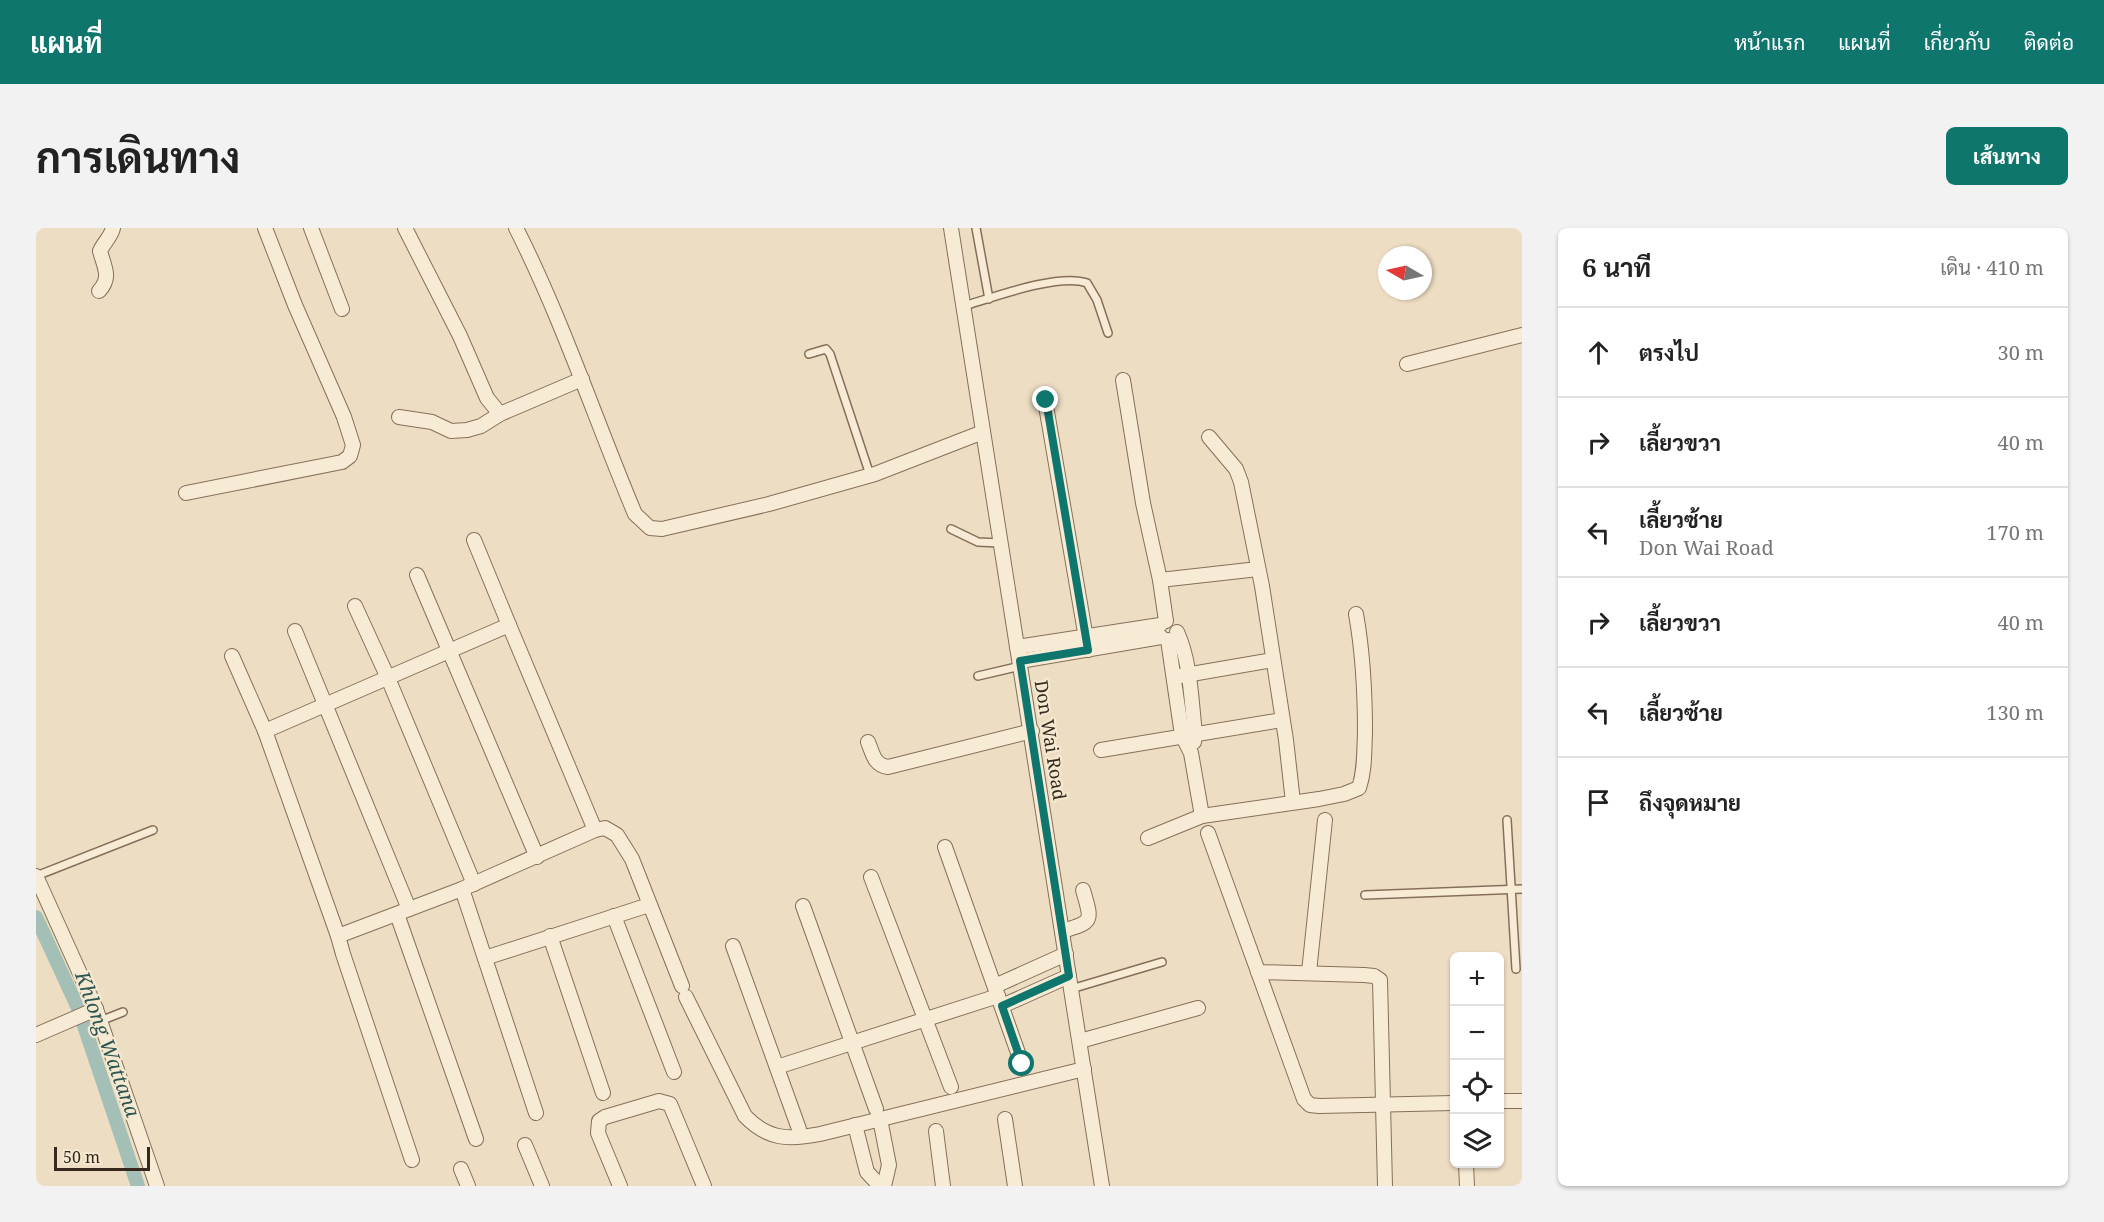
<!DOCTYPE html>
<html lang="th">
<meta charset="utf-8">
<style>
:root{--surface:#fff;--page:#f2f2f2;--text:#222;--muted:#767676;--line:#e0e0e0;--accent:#0f766e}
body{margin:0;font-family:"Noto Serif",Sarabun,serif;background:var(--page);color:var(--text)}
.controls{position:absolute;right:18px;bottom:18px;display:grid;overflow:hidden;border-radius:9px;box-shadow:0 2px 4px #0004}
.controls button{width:54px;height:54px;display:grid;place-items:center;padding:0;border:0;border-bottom:2px solid var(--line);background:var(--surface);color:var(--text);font:30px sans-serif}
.compass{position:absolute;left:1342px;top:18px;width:54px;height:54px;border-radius:50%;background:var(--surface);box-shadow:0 2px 4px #0004;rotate:279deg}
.scale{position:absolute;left:18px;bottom:15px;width:96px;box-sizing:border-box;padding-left:6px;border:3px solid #36281d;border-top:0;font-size:16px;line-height:21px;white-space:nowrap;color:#36281d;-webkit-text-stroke:4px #f4e8d1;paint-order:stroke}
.stop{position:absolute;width:18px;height:18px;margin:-14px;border:4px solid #0f766e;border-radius:50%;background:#fff}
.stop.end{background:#0f766e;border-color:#fff;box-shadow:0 2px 6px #0008}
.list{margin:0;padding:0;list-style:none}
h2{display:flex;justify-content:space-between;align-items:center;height:78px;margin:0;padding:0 24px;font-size:26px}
h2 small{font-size:20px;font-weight:400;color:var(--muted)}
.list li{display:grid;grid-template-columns:39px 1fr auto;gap:18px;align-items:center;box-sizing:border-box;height:90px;padding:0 24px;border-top:2px solid var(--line)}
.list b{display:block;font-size:22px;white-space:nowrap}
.list p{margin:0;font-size:20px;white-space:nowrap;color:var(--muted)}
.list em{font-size:20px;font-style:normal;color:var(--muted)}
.icon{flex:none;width:33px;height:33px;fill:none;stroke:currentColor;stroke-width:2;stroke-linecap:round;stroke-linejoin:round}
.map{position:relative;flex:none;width:1486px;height:958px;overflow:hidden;border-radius:9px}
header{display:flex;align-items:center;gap:36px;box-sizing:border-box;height:84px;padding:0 30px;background:var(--accent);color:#fff}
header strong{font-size:28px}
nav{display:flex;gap:33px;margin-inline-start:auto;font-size:21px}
.intro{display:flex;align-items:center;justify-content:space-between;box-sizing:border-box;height:144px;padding:0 36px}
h1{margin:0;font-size:42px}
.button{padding:15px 27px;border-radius:9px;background:var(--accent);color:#fff;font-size:21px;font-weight:700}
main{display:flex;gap:36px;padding:0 36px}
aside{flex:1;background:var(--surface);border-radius:9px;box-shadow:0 2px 4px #0004}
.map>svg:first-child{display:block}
</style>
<header>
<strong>แผนที่</strong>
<nav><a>หน้าแรก</a><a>แผนที่</a><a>เกี่ยวกับ</a><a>ติดต่อ</a></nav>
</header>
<div class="intro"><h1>การเดินทาง</h1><a class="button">เส้นทาง</a></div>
<main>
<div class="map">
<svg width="1486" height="958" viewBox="0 0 1486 958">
<rect width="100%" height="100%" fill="#edddc2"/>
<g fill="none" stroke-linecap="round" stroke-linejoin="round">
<path stroke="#a4bfb6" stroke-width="14" d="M0,689L42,780L102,958"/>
<defs>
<g id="lane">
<path d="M940,0L953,71"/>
<path d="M928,78C958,69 1023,45 1051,55L1061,72L1072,105"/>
<path d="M773,126L790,121L794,126L834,247"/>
<path d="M915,301L942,314L964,315"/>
<path d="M942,448L985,438"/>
<path d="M1471,592L1480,741"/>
<path d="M0,648L117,602"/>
<path d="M1329,667L1486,661"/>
<path d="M1035,761L1126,734"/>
<path d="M64,793L87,784"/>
</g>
<g id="street">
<path d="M275,0L306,81"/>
<path d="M369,0L424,108L451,170L464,186L546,151"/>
<path d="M480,0C527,93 559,191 599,286L614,300L626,301L733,276L839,246L947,204"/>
<path d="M915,0L1066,958"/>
<path d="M63,63C76,49 68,39 64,23C68,14 75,9 77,0"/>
<path d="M1371,136L1486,107"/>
<path d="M1087,152L1107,275L1124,352L1130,393"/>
<path d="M1009,172L1052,422"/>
<path d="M363,189L396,194L415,203L431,202L445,198L464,186"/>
<path d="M1173,209L1200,241L1205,254L1226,358L1250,512L1257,574"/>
<path d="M150,265L306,234L314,228L317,217L308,189L259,77L229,0"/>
<path d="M381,347L501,629"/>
<path d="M1124,352L1222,341"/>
<path d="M319,378L352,450L438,656"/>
<path d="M473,397L559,602"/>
<path d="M259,403L373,681"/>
<path d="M1141,404C1155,435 1155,472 1159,505L1158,514"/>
<path d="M1132,412L1146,507L1155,525L1166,588"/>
<path d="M981,419L1124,397"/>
<path d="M196,428L229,503L302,708L307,726L376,932"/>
<path d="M984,433L1125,409"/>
<path d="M1144,448L1237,432"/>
<path d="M229,503L473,397L438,312"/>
<path d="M832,514C837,526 838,537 852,539L996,503"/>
<path d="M1065,522L1246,492"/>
<path d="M1172,605L1268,871L1274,877L1283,878L1418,875"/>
<path d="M1112,610L1166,588L1283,571L1308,566L1323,560C1329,542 1328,524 1329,505C1329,466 1327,425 1320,386"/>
<path d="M909,619L986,836"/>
<path d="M0,648L60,781L121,958"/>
<path d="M835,649L915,859"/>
<path d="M426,661L500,885"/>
<path d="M767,678L840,881"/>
<path d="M361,686L440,911"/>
<path d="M578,688L638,844"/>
<path d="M1026,703C1058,694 1056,693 1047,662"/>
<path d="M302,708L426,661L559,602L569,600L581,607L596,631L646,758"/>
<path d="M514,708L567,865"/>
<path d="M697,718L763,901"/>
<path d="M449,730L613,677"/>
<path d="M1222,744L1328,747L1338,748L1344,752L1349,958"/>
<path d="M1273,744L1289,592"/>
<path d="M959,758L1030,726"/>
<path d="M650,769L709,888C732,912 753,912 784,906L1048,841"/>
<path d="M966,778L1033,748"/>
<path d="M0,807L60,781"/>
<path d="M1044,813L1162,780"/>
<path d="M741,839L962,768"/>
<path d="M1464,873H1486"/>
<path d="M844,891L853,937L848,958"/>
<path d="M969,891L979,958"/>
<path d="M819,897L831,944L844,958"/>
<path d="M900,903L907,958"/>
<path d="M489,917L506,958"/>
<path d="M1430,936L1431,958"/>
<path d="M425,941L432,958"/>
<path d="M584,958L562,905L563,893L569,889L623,873L634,876L668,958"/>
</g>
</defs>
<use href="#lane" stroke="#866f5a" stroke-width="10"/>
<use href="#street" stroke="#866f5a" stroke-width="16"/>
<use href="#lane" stroke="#f8ebd5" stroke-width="7"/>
<use href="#street" stroke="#f8ebd5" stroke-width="14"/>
</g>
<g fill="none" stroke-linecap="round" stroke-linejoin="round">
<path stroke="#0f766e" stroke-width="8" d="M986,836L966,778L1033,748L984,433L1052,422L1010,172"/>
</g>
<g text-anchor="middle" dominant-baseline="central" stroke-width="4.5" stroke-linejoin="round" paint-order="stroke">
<g font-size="18" fill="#36281d" stroke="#f4e8d1">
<text transform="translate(1015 512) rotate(81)">Don Wai Road</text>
</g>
<g font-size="20" font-style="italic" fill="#2d5551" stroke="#f4e8d1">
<text transform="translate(72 816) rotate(70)">Khlong Wattana</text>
</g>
</g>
</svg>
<div class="controls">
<button>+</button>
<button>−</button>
<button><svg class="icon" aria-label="locate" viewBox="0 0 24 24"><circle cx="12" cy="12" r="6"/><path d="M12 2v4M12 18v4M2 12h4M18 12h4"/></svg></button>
<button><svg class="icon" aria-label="layers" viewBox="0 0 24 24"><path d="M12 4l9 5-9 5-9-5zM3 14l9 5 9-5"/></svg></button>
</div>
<svg class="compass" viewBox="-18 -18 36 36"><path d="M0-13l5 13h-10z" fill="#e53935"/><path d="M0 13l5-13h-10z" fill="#767676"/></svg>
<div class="scale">50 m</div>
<div class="stop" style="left:986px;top:836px"></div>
<div class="stop end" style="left:1010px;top:172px"></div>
</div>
<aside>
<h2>6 นาที<small>เดิน · 410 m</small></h2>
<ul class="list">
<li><svg class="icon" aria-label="ahead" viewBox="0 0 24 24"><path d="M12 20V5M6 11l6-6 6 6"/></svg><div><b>ตรงไป</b></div><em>30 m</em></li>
<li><svg class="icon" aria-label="right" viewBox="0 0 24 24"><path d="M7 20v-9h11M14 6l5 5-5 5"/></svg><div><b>เลี้ยวขวา</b></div><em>40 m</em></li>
<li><svg class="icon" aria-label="left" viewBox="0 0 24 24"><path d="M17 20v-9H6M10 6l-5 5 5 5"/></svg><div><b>เลี้ยวซ้าย</b><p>Don Wai Road</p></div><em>170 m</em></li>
<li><svg class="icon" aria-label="right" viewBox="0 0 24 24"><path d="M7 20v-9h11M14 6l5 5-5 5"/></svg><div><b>เลี้ยวขวา</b></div><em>40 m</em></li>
<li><svg class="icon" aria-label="left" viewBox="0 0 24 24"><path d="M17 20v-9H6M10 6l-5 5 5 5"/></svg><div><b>เลี้ยวซ้าย</b></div><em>130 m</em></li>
<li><svg class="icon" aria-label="arrive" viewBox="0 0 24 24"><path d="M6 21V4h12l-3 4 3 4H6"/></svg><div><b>ถึงจุดหมาย</b></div></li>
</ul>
</aside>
</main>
